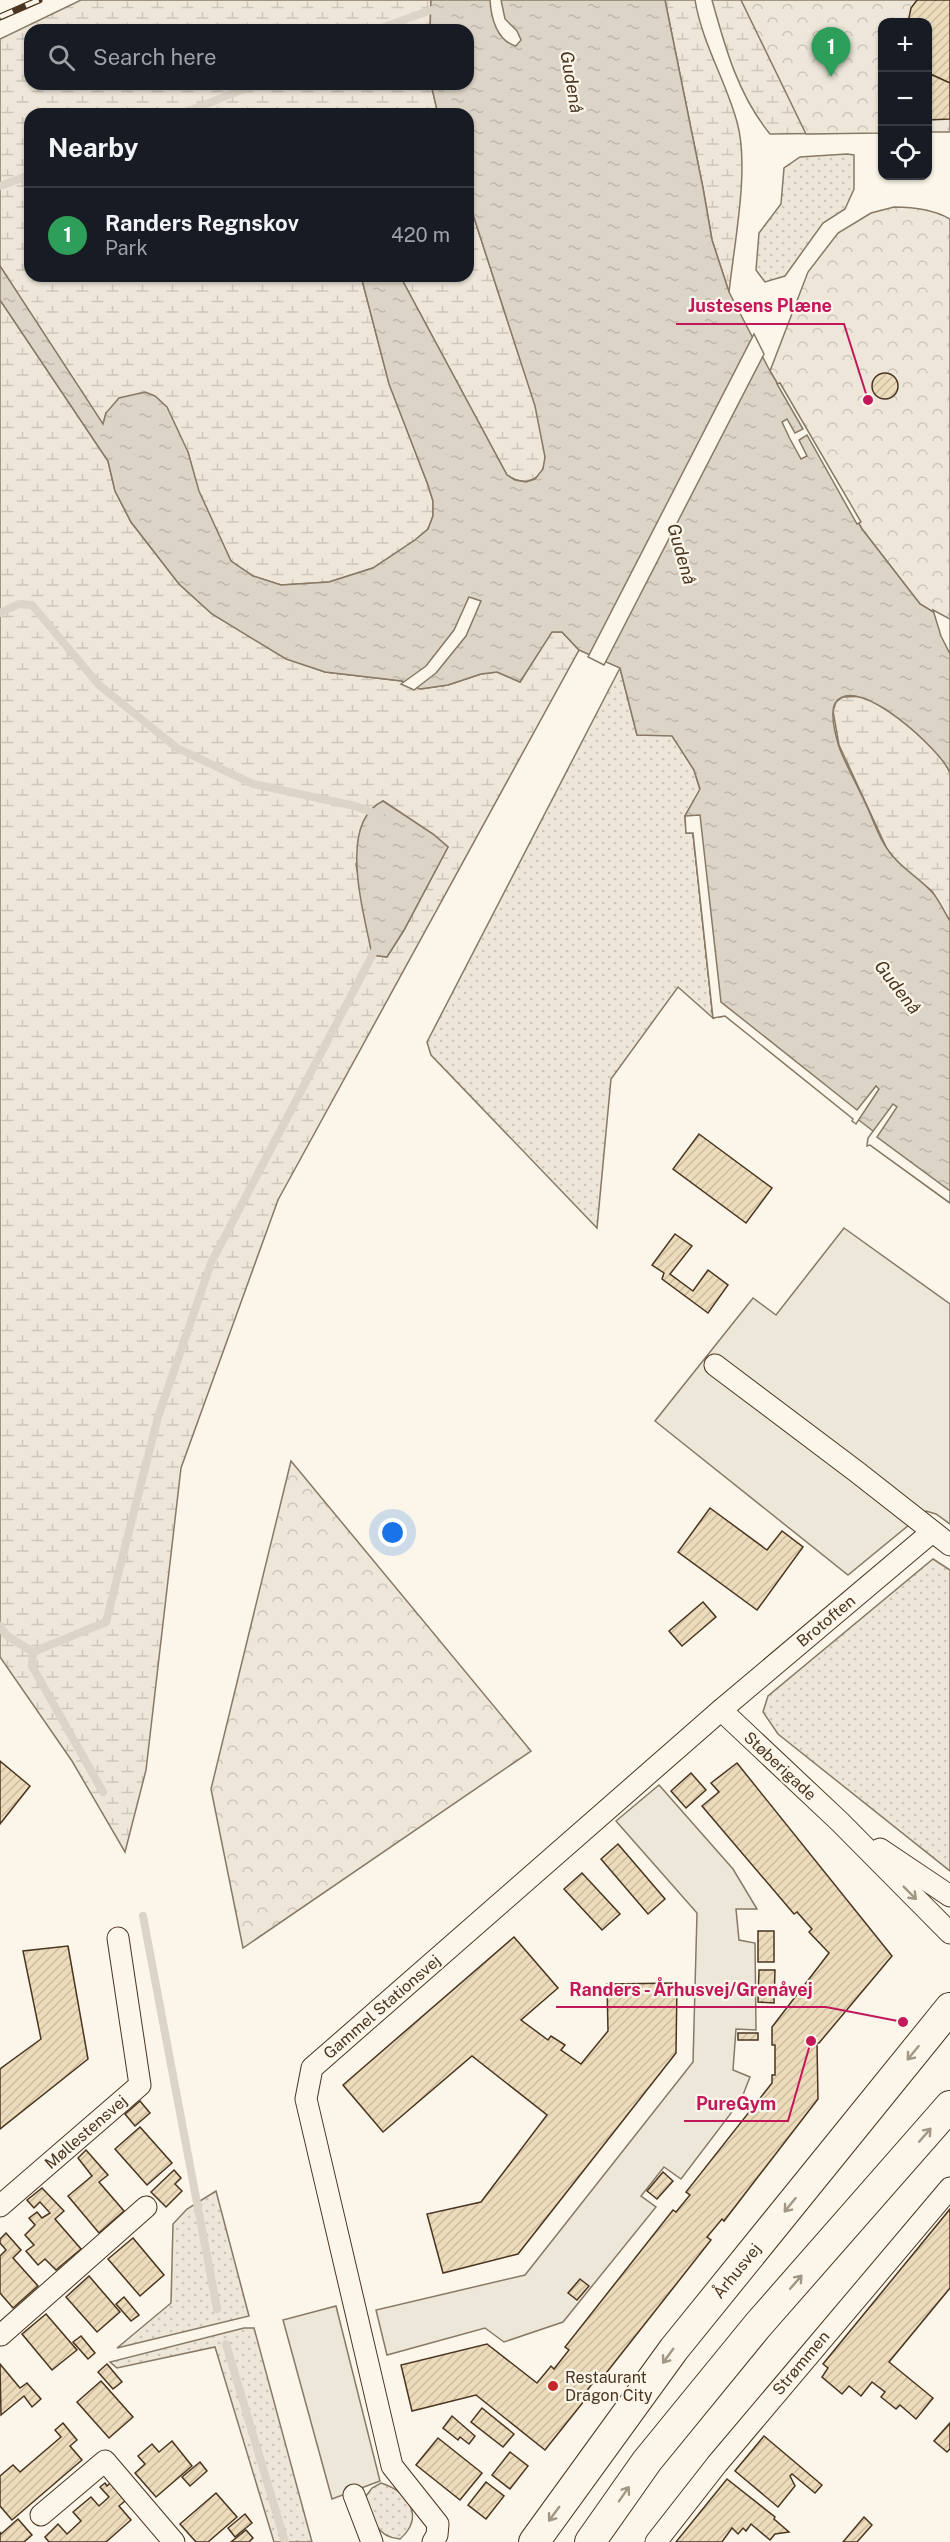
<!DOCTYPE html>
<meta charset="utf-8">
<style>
:root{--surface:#171b24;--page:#20242c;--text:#f1f3f6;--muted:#9ea1a6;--line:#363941;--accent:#c62828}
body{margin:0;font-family:"Public Sans",sans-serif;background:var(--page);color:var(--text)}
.controls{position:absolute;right:18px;top:18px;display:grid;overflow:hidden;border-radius:12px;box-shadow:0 2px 4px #0004}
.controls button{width:54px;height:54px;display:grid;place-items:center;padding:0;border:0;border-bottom:2px solid var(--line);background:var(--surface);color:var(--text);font:30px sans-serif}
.you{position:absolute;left:393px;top:1533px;width:21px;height:21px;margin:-15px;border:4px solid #fff;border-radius:50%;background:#1a73e8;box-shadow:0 0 0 9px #1a73e833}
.badge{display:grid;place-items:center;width:39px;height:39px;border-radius:50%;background:var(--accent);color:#fff;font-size:20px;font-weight:700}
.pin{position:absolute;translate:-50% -50px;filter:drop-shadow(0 2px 3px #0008)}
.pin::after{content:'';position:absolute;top:32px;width:21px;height:18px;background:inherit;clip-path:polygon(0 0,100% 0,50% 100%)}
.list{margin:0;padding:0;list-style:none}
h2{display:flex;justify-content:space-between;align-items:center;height:78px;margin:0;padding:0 24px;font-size:26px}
h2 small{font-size:20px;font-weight:400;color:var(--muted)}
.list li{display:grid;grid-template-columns:39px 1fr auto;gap:18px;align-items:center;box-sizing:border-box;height:96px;padding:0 24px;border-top:2px solid var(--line)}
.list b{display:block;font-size:22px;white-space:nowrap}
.list p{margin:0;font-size:20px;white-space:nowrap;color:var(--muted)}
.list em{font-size:20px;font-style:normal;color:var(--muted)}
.icon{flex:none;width:33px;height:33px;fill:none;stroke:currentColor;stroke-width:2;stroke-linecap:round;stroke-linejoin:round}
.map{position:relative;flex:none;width:950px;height:2542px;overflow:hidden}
.search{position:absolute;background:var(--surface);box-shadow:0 2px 4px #0004;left:24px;top:24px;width:450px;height:66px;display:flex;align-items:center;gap:15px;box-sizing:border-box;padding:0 21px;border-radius:18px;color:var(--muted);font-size:22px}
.panel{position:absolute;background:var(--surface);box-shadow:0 2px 4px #0004;left:24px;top:108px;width:450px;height:174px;border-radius:18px}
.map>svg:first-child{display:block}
</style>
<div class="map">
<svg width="950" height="2542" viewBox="0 0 950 2542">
<defs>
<pattern id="grass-dots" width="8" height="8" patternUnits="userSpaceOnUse" patternTransform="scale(1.5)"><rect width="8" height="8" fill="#ede6d9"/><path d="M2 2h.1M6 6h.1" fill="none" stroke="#cdc6ba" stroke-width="1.8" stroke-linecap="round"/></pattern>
<pattern id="wetland-marsh" width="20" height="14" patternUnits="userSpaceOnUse" patternTransform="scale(1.5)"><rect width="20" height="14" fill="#ede6d9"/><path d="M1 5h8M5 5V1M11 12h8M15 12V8" fill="none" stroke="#cdc6ba"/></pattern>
<pattern id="park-crowns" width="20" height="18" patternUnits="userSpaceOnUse" patternTransform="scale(1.5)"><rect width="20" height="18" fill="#ede6d9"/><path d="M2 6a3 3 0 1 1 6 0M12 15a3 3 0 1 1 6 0" fill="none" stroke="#cdc6ba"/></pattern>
<pattern id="water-ripples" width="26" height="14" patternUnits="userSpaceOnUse" patternTransform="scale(1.5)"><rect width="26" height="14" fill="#dcd4c6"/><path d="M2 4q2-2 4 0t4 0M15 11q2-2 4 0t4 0" fill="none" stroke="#beb7aa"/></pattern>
<pattern id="building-hatch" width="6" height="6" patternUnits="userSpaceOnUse" patternTransform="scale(1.5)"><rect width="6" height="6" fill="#ecdcbc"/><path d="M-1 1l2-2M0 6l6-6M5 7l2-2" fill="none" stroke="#ccbda1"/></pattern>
</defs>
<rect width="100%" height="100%" fill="#fbf6e9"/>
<g fill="url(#grass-dots)" stroke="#887966" stroke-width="1.5">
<path d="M847,154L854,155V189L845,209L823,223L785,276L765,282L756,270L759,233L781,204L784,168L800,157Z"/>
<path d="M620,668L637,735H672L694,770L700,790L685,816L693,833L713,1018L678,987L611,1079L597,1228L431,1055L427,1042Z"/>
<path d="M933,1559L950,1570V1871L778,1734L763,1712L768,1696Z"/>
<path d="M216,2191L249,2316L117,2348L171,2303L173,2224L187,2209Z"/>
<path d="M244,2328H254L312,2542H274L215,2347L117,2368L110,2362Z"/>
<path d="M381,2483C409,2492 425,2517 400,2539C375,2537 371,2517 366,2496L372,2488Z"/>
</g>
<g fill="url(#wetland-marsh)" stroke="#887966" stroke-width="1.5" fill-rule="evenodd">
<path d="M81,0H431L430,30H30V84H431L438,114H30V276H361L389,383L428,485L433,501V516L428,529L415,540L373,568L329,582L281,585L253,576L231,561L198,491L188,452L106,413L103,425L0,266V39Z"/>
<path d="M665,0H695C702,43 726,81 737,122C750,168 734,244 729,292L712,240L703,188Z"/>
<path d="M712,0H915L882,22L856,133L770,134C738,95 725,47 712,0Z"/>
<path d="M468,199C485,252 502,304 519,356C529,385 545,428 545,458C544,481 524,487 507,475L400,276H468Z"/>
<path d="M0,300L108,461L115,491L131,522L179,584L212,614L286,658L325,672L402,681L421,689L448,685L481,674L497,672L520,682L551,632H562L579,650L278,1200L181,1468L146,1770L125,1852L72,1761L0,1657ZM383,801L433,834L448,847L404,930L387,957L372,955L356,864Z"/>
<path d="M843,697C849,697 856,696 862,697C885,703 942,751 950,773V921L932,891L900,866L887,849L839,745L833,711L836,702Z"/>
</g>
<g fill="url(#park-crowns)" stroke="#887966" stroke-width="1.5">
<path d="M741,0H950V132H928V22H882V133L806,134Z"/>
<path d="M894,207C914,207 933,209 950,219V622L920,604L862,529L770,371L808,272L838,233L871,213Z"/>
<path d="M291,1461L531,1751L243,1948L211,1789Z"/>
</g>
<g fill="#ede7d9" stroke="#887966" stroke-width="1.5">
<path d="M844,1228L950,1304V1524L936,1514L926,1511L848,1575L655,1421L753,1298L776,1315Z"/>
<path d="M659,1785L733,1869L757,1909H736L739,1940L755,1943L756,2030L736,2029L733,2070L750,2077L741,2100L681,2179L664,2167L641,2196L656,2207L563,2322L504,2342L485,2328L387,2355L376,2310L525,2275L693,2062L697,1913L616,1821Z"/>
<path d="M336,2306L380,2481L332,2499L283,2320Z"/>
</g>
<g fill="url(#water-ripples)" stroke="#887966" stroke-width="1.5">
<path d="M431,0H490C491,18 497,41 516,46L521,40L517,31L505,19L501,0H665L703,188L712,240L729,292L770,371L862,529L920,604L950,622V773C942,751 858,673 836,702C829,711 836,737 839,747C847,768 859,788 868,809C874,822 879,838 888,850C899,867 917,876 931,891C939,899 944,912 950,921V1203L870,1145L873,1131L725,1016L713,1018L693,833H686L685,816L700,789L694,770L672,736L637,735L620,668L579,650L562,632H552L520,682L497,672L481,674L448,685L420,689L402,681L325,672L286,659L212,614L179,584L131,522L115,491L108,461L0,300V266L103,424L106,413L119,398L145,392L155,396L167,407L188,452L199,491L231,561L253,576L281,585L329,582L373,568L415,540L428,529L433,516V501L428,485L389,384L361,276H400L507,475L515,480L526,482L535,479L543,469L545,457L535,406L468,199V114H438L431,84H468V30H430Z"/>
<path d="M383,801L433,834L448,847L404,930L387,957L372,955C365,916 336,823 383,801Z"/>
</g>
<g fill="#fbf6e9" stroke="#887966" stroke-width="1.5">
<path d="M754,334L764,354L604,665L588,657Z"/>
<path d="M780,383L861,522L857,524L807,435L799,440L807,456L801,459L790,439L782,422L787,419L795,433L803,429L777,384Z"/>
<path d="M469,597L481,601L466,636L436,673L414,690L401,684L426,666L454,630Z"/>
<path d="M933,610L950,619V654L941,636Z"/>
<path d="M700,815L721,1002L857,1110L876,1086L879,1089L856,1124L852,1121L853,1119L725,1016L713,1018L693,833H686L685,816Z"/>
<path d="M893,1104L897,1107L877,1137L950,1191V1203L870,1145L867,1146L868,1138Z"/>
</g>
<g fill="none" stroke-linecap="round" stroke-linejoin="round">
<g stroke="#dcd4c6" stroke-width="8">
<path d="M376,30L431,10L439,14"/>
<path d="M182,114L256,84"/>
<path d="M0,186L30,175"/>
<path d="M0,613L19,604L32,605L99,685L177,748L253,784L355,806L380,815"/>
<path d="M0,1626L6,1635L33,1652L106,1622L158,1417L211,1263L376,948"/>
<path d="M33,1652L32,1666L103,1792"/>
<path d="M143,1916L217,2309"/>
<path d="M226,2344L285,2542"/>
</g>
</g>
<g fill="url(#building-hatch)" stroke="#4a3520" stroke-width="1.5">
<path d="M917,0H950V83L928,73V22H908L911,8Z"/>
<path d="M928,73L950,83V119L928,120Z"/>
<circle cx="885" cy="386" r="13"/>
<path d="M699,1134L772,1188L746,1223L673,1169Z"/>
<path d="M675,1234L692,1246L670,1274L693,1291L708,1270L728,1285L708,1313L662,1279L664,1273L652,1265Z"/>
<path d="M710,1508L767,1550L782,1531L803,1547L757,1610L678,1552Z"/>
<path d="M703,1602L716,1617L682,1646L669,1631Z"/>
<path d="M0,1761L30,1786L0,1824Z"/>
<path d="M737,1763L892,1956L819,2043H817L818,2099L724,2221L722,2219L707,2237L711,2240L603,2377L599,2375L585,2393L588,2396L545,2450L476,2395L412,2411L401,2365L487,2344L537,2383L551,2366L554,2369L569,2350L565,2347L673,2210L676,2212L690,2195L686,2192L772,2083V2075H775V2045H772V2027L829,1953L809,1932L812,1929L797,1912L794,1914L702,1806L719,1792L711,1783Z"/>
<path d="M691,1773L706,1790L686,1808L671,1791Z"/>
<path d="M618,1844L665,1899L648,1914L601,1859Z"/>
<path d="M582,1873L620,1914L602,1930L564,1889Z"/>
<rect x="758" y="1931" width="16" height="31"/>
<path d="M514,1937L558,1988L521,2020L548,2040L551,2036L565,2045L561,2050L581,2064L608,2031L607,1984L677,1983L676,2053L518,2254L443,2273L427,2214L481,2202L547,2115L472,2056L383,2132L343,2085Z"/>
<path d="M68,1946L88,2059L0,2129V2069L41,2039L23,1951Z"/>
<path d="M759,1970H775L774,2003L758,2002Z"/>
<rect x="738" y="2033" width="20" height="7"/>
<path d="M140,2101L150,2113L135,2126L125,2114Z"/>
<path d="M140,2127L172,2163L147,2185L115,2149Z"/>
<path d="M86,2150L108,2175L99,2182L124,2211L99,2233L68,2196L92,2176L78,2158Z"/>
<path d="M174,2170L181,2178L175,2184L182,2191L166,2207L151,2192Z"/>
<path d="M663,2172L673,2181L657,2199L647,2191Z"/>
<path d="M42,2188L64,2211L55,2219L81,2249L56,2270L45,2259L38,2265L26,2251L34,2245L25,2235L35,2225L29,2218L37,2212L42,2218L50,2213L40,2202L34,2208L27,2200Z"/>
<path d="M950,2209V2288L889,2362L933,2398L916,2419L900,2405L896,2409L881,2397L885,2392L872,2382L861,2396L849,2386L842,2394L822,2377L828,2368L823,2364Z"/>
<path d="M6,2233L21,2250L13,2258L38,2286L13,2308L0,2293V2256L6,2250L0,2243V2239Z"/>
<path d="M133,2238L164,2275L140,2296L108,2259Z"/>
<path d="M89,2276L120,2312L97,2332L66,2297Z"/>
<path d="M580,2279L589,2286L577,2300L568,2293Z"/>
<path d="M124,2297L139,2315L131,2321L116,2304Z"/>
<path d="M46,2314L77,2350L52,2370L22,2334Z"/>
<path d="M81,2336L95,2353L88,2359L73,2342Z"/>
<path d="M0,2364L20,2388L27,2383L41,2399L32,2407L24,2396L1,2415Z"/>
<path d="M107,2364L122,2382L113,2389L98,2372Z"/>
<path d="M101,2381L133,2417L109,2438L77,2402Z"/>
<path d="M482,2408L514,2434L503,2447L471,2422Z"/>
<path d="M452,2416L475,2436L469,2444L460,2437L458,2440L443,2428Z"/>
<path d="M63,2423L77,2440L70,2446L82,2460L12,2520L0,2506V2476L13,2465L20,2472L61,2437L55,2430Z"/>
<path d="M950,2423V2449L947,2452L934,2441Z"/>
<path d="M764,2436L822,2485L815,2493L792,2474L790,2476L795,2486L778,2507L735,2471Z"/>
<path d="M438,2438L482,2473L460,2500L416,2465Z"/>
<path d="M172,2441L192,2466L156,2497L135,2473L145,2464L138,2456L152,2444L159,2452Z"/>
<path d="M510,2452L528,2466L510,2489L492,2475Z"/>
<path d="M200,2462L207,2471L190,2486L182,2477Z"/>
<path d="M727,2479L775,2517L774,2519L789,2532L775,2534L770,2540L751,2524L746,2531L743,2528L738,2534L732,2528L722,2542H676Z"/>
<path d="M486,2482L504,2496L486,2519L468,2505Z"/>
<path d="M105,2483L107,2486L110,2483L125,2501L119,2506L131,2520L106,2542H49L45,2537L58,2524L67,2534L81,2521L73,2512L91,2497L99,2506L109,2497L100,2487Z"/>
<path d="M216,2493L237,2517L208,2542H196L180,2524Z"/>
<path d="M245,2514L252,2523L235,2537L228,2528Z"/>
<path d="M864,2517L872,2525L857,2542H843Z"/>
<path d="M18,2519L32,2535L24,2542H0V2532L1,2534Z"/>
<path d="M246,2530L253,2538L249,2542H231Z"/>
</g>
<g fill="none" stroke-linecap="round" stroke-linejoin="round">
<defs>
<g id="minor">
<path d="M715,1365L857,1472L950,1545"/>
<path d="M721,1710L840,1822L950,1933"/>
<path d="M880,1849L950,1896"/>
<path d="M0,2206L140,2085L118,1938"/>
<path d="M0,2333L1,2335L146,2207"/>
<path d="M354,2495L372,2542"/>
<path d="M41,2515L105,2461L174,2542"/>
<path d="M433,2542L437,2535L438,2524L392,2466L306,2099L312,2068L721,1710L932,1532"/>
<path d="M656,2542L717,2464L950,2188"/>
</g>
<g id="secondary">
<path d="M534,2542L674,2349L950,2008"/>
<path d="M590,2542L647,2461L758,2325L950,2106"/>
</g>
</defs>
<use href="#minor" stroke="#4a3520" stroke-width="23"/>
<use href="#secondary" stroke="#4a3520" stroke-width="32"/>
<use href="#minor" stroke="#fbf6e9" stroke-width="21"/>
<use href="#secondary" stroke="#fbf6e9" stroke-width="30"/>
<defs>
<path id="rail" d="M0,17L39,0"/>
</defs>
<use href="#rail" stroke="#4a3520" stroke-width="7"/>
<use href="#rail" stroke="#fbf6e9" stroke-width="4.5" stroke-dasharray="14" stroke-linecap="butt"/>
</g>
<defs><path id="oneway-shaft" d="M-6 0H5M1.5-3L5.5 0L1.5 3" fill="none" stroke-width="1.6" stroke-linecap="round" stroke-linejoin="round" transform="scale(1.5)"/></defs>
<g stroke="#a29684">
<use href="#oneway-shaft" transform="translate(910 1893) rotate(45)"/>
<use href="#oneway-shaft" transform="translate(913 2053) rotate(129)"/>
<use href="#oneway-shaft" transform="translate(925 2135) rotate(-49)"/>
<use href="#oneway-shaft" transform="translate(790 2205) rotate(129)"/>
<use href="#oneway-shaft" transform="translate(796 2282) rotate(-49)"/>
<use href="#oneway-shaft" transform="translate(668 2356) rotate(126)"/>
<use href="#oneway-shaft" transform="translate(624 2494) rotate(-55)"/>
<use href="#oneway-shaft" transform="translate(554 2514) rotate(126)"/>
</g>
<circle fill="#c62828" stroke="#fbf6e9" stroke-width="2" cx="553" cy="2386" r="6"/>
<g text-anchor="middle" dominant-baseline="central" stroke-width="4.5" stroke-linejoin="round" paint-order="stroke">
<g font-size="16" fill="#4a3520" stroke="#fbf6e9">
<text transform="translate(826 1621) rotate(-40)">Brotoften</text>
<text transform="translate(780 1766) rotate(43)">Støberigade</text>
<text transform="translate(382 2007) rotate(-41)">Gammel Stationsvej</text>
<text transform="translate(86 2132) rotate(-41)">Møllestensvej</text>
<text transform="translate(737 2271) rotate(-51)">Århusvej</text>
<text transform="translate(801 2363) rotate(-50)">Strømmen</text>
</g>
<g font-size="16" fill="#4a3520" stroke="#fbf6e9" text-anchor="start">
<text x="565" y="2377">Restaurant<tspan x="565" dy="18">Dragon City</tspan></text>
</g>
<g font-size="18" font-style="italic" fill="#4a3520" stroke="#fbf6e9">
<text transform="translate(572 82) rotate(80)">Gudenå</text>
<text transform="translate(682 554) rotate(74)">Gudenå</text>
<text transform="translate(898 987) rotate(52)">Gudenå</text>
</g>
</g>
<path fill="none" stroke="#c2185b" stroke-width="2" d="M868 400L844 324H676M903 2022L826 2007H556M811 2041L788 2121H684"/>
<g fill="#c2185b" stroke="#fbf6e9" stroke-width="2">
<circle cx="868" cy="400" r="6"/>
<circle cx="903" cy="2022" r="6"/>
<circle cx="811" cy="2041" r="6"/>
</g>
<g font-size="18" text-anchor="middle" font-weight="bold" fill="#c2185b" stroke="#fbf6e9" stroke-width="4.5" stroke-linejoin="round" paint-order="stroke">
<text x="760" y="312">Justesens Plæne</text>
<text x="691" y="1996">Randers - Århusvej/Grenåvej</text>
<text x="736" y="2110">PureGym</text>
</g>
</svg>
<div class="controls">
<button>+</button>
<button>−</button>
<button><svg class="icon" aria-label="locate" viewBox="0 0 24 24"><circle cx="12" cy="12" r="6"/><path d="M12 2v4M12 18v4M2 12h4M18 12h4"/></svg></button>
</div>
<div class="you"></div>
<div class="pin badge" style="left:831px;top:77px;background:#2e9e5b">1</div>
<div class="search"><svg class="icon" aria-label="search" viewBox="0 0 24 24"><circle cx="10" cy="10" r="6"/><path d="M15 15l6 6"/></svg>Search here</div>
<section class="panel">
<h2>Nearby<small></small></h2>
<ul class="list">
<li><span class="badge" style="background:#2e9e5b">1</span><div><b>Randers Regnskov</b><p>Park</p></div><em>420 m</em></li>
</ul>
</section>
</div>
